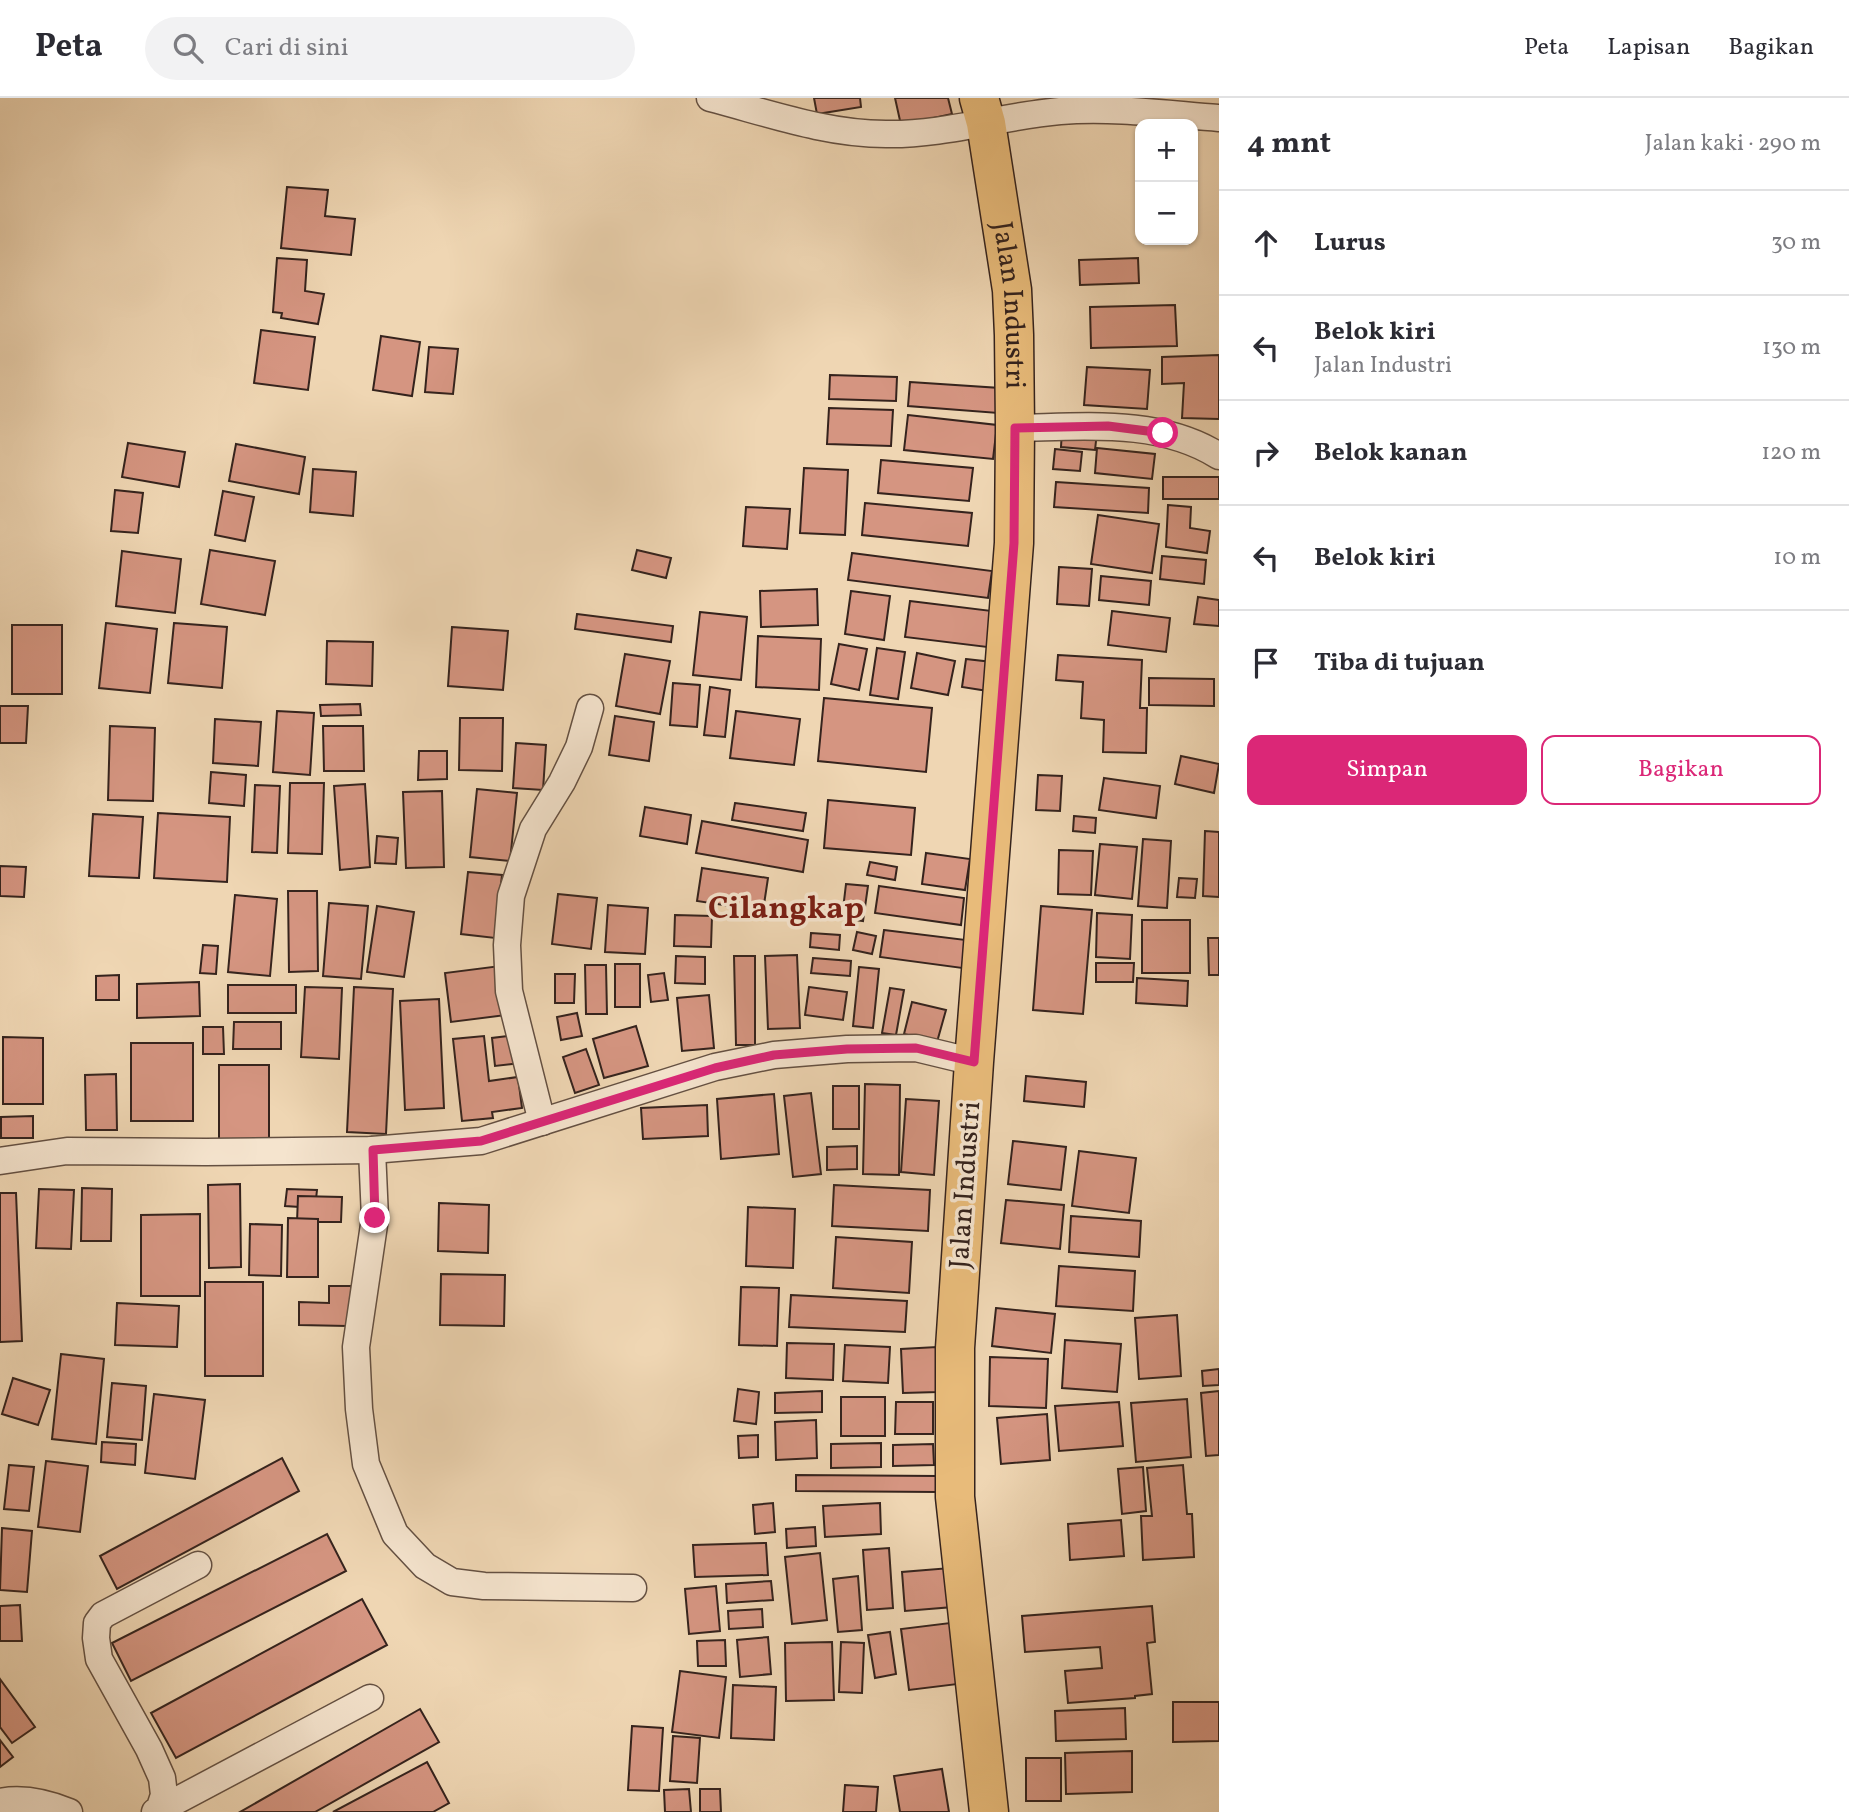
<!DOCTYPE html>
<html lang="id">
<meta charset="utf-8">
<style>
:root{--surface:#fff;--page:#f2f2f3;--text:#2b2b33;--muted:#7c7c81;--line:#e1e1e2;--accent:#db2777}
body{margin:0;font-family:Vollkorn,serif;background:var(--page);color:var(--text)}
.controls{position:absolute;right:21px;top:21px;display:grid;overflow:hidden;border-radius:14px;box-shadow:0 2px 5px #0004}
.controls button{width:63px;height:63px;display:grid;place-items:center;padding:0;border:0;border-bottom:2px solid var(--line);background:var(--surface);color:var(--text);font:35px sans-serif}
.stop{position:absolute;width:21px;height:21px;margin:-16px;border:5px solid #db2777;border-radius:50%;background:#fff}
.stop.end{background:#db2777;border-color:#fff;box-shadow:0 2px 7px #0008}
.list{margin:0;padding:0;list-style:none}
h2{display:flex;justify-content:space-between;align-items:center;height:91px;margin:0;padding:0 28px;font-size:30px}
h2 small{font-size:23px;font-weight:400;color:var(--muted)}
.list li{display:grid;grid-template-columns:46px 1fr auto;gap:21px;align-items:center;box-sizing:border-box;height:105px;padding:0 28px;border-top:2px solid var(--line)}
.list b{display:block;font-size:26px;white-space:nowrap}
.list p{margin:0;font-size:23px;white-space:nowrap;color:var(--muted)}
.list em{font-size:23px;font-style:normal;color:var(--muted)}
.actions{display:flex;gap:14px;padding:21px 28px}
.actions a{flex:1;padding:16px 0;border:2px solid var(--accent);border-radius:14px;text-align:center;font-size:24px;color:var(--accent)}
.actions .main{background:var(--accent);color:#fff}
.icon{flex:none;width:38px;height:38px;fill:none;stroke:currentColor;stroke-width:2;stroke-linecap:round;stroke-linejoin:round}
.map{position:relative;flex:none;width:1219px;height:1714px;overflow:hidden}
header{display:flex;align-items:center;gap:42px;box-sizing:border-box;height:98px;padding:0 35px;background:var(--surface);border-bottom:2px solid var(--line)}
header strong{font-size:33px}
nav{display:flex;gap:38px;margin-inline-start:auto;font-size:24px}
.search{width:490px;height:63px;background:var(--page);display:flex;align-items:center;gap:18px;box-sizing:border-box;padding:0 24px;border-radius:38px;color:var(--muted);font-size:26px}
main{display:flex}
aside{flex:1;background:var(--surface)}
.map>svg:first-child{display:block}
</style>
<header>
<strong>Peta</strong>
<div class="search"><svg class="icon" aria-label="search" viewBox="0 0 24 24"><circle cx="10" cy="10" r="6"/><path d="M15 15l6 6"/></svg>Cari di sini</div>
<nav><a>Peta</a><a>Lapisan</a><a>Bagikan</a></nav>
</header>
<main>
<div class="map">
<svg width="1219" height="1714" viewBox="0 0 1219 1714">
<rect width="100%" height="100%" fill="#efd6b3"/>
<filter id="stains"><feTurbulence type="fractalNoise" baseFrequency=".00286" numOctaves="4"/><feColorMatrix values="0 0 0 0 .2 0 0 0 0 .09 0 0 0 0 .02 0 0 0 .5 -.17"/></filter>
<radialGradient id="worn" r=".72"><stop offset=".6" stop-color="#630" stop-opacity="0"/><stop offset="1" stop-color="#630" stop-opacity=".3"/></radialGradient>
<g fill="#d59581" stroke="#35231d" stroke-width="2">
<path d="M814,0H860L861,9L817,16Z"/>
<path d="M895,0H948L952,16L901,27Z"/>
<path d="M287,89L328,92L325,118L355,121L351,157L281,150Z"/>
<path d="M277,160L307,162L305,193L324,196L318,226L281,220L282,215L273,214Z"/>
<path d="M1138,160L1139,185L1080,187L1079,162Z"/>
<path d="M1175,207L1177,248L1091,250L1090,209Z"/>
<path d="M261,232L315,239L308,292L254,285Z"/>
<path d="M381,238L420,244L412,298L373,292Z"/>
<path d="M429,249L458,251L453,296L425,294Z"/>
<path d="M1219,257V321L1182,320L1184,285L1162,286V259Z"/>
<path d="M1087,269L1150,272L1147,311L1084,307Z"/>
<path d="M830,277L897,279L896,303L829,301Z"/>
<path d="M910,284L1000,290L998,315L908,308Z"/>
<path d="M829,310L893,312L891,348L827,346Z"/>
<path d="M908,317L997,327L993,361L904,352Z"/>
<path d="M1062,332L1097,334L1095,352L1061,349Z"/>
<path d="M128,345L185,354L179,389L122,379Z"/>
<path d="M236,346L305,359L299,396L229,383Z"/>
<path d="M1097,350L1155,356L1152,381L1095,375Z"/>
<path d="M1055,351L1082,354L1080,373L1053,371Z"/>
<path d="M881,362L973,370L969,403L878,395Z"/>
<path d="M804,370L848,372L845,437L800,435Z"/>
<path d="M313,371L356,374L353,418L310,414Z"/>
<rect x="1163" y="379" width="56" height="22"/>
<path d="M1056,384L1149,390L1148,415L1054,409Z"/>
<path d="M115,392L143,395L138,435L111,433Z"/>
<path d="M223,393L254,399L245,443L215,437Z"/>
<path d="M865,405L972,415L968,448L862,437Z"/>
<path d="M1168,407L1191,409L1190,430L1210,433L1207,455L1166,449Z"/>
<path d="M746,409L790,411L787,451L743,448Z"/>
<path d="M1098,417L1159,426L1152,475L1091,466Z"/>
<path d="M210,452L275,463L265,517L201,506Z"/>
<path d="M637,452L671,460L666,480L632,472Z"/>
<path d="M122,453L181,461L175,515L116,508Z"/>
<path d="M852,455L992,473L988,500L848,482Z"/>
<path d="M1162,458L1206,462L1204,486L1160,481Z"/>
<path d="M1059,469L1092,471L1089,508L1057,506Z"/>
<path d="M1101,478L1151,483L1149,507L1099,502Z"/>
<path d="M817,491L818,527L761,529L760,493Z"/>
<path d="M851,493L890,498L884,542L845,536Z"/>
<path d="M1198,499L1219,502V528L1194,526Z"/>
<path d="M910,503L992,513L987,549L905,539Z"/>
<path d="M1112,513L1170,520L1166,554L1108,547Z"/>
<path d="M700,514L747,519L741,582L693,577Z"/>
<path d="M577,516L673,528L671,544L575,531Z"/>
<path d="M106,525L157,531L150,595L99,590Z"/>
<path d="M174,525L227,529L222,590L168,585Z"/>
<rect x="12" y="527" width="50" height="69"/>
<path d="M452,529L508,533L503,592L448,588Z"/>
<path d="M758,538L821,541L819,592L756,589Z"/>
<path d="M327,543L373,544L372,588L326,586Z"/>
<path d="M839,546L867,551L859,592L831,586Z"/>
<path d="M877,550L905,554L898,601L870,597Z"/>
<path d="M917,555L955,563L948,597L911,590Z"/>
<path d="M625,556L670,563L660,616L616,608Z"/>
<path d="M1058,557L1142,562L1140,610H1147L1146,655L1103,654L1104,622L1081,620L1083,584L1056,582Z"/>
<path d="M966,561L992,564L988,593L962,589Z"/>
<path d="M1149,580L1214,581V608L1149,607Z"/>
<path d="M673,585L700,587L697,629L670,627Z"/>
<path d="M710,589L730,592L725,639L704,637Z"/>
<path d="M824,600L932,610L926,674L818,663Z"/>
<path d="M360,606L361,617L321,618L320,607Z"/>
<path d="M0,608H28L26,645H0Z"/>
<path d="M277,613L314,615L310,677L273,674Z"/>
<path d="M736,613L800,621L794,667L730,660Z"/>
<path d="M615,618L654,624L649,663L609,657Z"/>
<path d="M460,620H503L502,673L459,672Z"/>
<path d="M215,621L261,624L258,668L213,665Z"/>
<path d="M110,628L155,630L153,703L108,702Z"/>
<path d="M323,628H363L364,673H324Z"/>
<path d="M516,645L546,647L543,692L513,690Z"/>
<path d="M419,653H447V681L418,682Z"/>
<path d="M1181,658L1219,666L1214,695L1175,686Z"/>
<path d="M211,674L246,677L244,708L209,705Z"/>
<path d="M1038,677L1062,678L1060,713L1036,712Z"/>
<path d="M1104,680L1160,688L1156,720L1099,712Z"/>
<path d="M290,685H324L322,756L288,755Z"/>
<path d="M365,686L370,769L340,772L334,688Z"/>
<path d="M255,687L280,688L277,755L252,754Z"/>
<path d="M477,691L517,695L510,763L470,759Z"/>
<path d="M442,693L444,769L406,770L403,694Z"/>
<path d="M828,702L915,710L911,757L824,750Z"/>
<path d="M735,705L806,715L803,733L732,722Z"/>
<path d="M645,709L691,717L687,746L640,738Z"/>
<path d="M158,715L230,719L227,784L154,780Z"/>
<path d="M93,716L143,719L139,780L89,778Z"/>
<path d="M1074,718L1096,720L1095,735L1073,733Z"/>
<path d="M702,723L808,742L803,774L696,755Z"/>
<path d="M1205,733L1219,734V799L1203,798Z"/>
<path d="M377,738L398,740L396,766L375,765Z"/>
<path d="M1143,741L1171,743L1167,810L1138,808Z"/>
<path d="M1100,746L1137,749L1132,801L1095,797Z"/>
<path d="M1059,752L1093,753L1091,797L1058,796Z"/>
<path d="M926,755L970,761L965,792L922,786Z"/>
<path d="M870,764L897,769L895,782L867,777Z"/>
<path d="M0,768L26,769L24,799L0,798Z"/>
<path d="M702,770L768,780L763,813L697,803Z"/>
<path d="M468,774L502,777L495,840L461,836Z"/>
<path d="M1179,780L1197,781L1195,800L1177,799Z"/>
<path d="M846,786L868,788L863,823L842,820Z"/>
<path d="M879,788L964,800L961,827L875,815Z"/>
<path d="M288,793H317L318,873L289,874Z"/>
<path d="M558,796L597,800L591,851L552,846Z"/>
<path d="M235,797L277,801L270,878L228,874Z"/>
<path d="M329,805L368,808L361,881L323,878Z"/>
<path d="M608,807L648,810L645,856L605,854Z"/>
<path d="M377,808L414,814L404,879L367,874Z"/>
<path d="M1041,808L1092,812L1083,916L1033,912Z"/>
<path d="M1097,815L1132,817L1130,861L1096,859Z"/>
<path d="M675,817L712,818L711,849L674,848Z"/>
<rect x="1142" y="822" width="48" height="53"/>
<path d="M884,832L966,842L962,870L880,859Z"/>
<path d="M857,834L876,838L872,856L853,852Z"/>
<path d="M811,835L840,837L839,852L810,849Z"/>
<path d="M1208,840H1219V877H1209Z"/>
<path d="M203,847L218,848L216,876L200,875Z"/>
<path d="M797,857L800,930L768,931L765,858Z"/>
<path d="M676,858L705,859V886L675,885Z"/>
<path d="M734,858H755V947H736Z"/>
<path d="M813,860L851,863L850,878L811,875Z"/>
<path d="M1096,865H1134L1133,884H1096Z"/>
<rect x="615" y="866" width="25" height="43"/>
<path d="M585,867H606L607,916H586Z"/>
<path d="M500,868L506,917L451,924L445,875Z"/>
<path d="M859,869L879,871L873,930L853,928Z"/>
<path d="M664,875L668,902L651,904L648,877Z"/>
<path d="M555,876H575L574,905H555Z"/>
<path d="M119,877V902H96V878Z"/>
<path d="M1137,880L1188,883L1187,908L1136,905Z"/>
<path d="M199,884L200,918L137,920V886Z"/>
<rect x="228" y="887" width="68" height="28"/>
<path d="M305,889L342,890L339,961L301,959Z"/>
<path d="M354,889L393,891L386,1036L347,1034Z"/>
<path d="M809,889L847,894L843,922L805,917Z"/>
<path d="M890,890L904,892L896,937L882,935Z"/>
<path d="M709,897L714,950L682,953L677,900Z"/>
<path d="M439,901L444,1010L405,1012L400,903Z"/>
<path d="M912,904L946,912L937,944L904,936Z"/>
<path d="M577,915L582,938L561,942L557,919Z"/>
<path d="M234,924H281V951H233Z"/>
<path d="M636,928L648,968L604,980L593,941Z"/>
<path d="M203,929H223L224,956H203Z"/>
<path d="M517,937L520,965L495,968L492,940Z"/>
<path d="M484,938L489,983L518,979L522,1010L492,1014L493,1020L462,1023L453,941Z"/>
<path d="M3,939L43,940V1006H3Z"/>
<rect x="131" y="945" width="62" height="78"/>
<path d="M586,951L599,987L575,995L563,959Z"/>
<rect x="219" y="967" width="50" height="76"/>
<path d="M116,976L117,1032H86L85,977Z"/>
<path d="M1026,978L1086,984L1084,1009L1024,1003Z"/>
<path d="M865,986L900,987L899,1077L863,1076Z"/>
<rect x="833" y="988" width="26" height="43"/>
<path d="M811,995L821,1076L793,1079L784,998Z"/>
<path d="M774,996L779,1056L721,1061L717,1001Z"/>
<path d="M906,1001L939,1003L934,1077L901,1074Z"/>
<path d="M707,1007L708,1038L643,1041L641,1010Z"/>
<path d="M33,1018V1040H1V1019Z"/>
<path d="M1013,1043L1066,1049L1061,1092L1008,1086Z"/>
<path d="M857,1048V1071L827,1072V1049Z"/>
<path d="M1079,1053L1136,1060L1129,1115L1072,1108Z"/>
<path d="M240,1086L241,1169L209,1170L208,1087Z"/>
<path d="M834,1087L930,1092L928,1133L832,1128Z"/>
<path d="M82,1090L112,1091L111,1143H81Z"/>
<path d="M39,1091L74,1092L71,1151L36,1150Z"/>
<path d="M287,1091L317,1092L315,1110L285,1108Z"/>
<path d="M0,1095H16L22,1243L0,1244Z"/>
<path d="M298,1098L342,1099L341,1124H297Z"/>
<path d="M1006,1102L1064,1107L1060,1151L1001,1145Z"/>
<path d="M439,1105L489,1107L488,1155L438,1153Z"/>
<path d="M748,1109L795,1111L793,1170L746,1168Z"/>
<path d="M200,1116V1198H141V1117Z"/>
<path d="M1071,1118L1141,1123L1139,1159L1069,1154Z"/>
<path d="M288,1120L318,1121V1179H287Z"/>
<path d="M250,1126L282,1127L281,1178L249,1177Z"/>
<path d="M836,1139L912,1144L909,1195L833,1190Z"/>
<path d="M1059,1168L1135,1173L1133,1213L1056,1208Z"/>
<path d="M441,1176L505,1177L504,1228L440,1227Z"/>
<rect x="205" y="1184" width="58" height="94"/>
<path d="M329,1188H351V1215H348L347,1228L299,1227V1204L329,1205Z"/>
<path d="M741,1189L779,1190L777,1248L739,1247Z"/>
<path d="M791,1197L907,1203L905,1234L789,1229Z"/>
<path d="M117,1205L179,1208L177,1249L115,1247Z"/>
<path d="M996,1210L1055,1216L1051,1255L992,1248Z"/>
<path d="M1177,1217L1181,1278L1139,1281L1135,1220Z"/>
<path d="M1065,1242L1121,1246L1117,1294L1062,1290Z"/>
<path d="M787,1245L834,1246L833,1282L786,1280Z"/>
<path d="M845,1247L890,1249L888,1285L843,1283Z"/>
<path d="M937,1249L938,1294L903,1295L901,1251Z"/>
<path d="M61,1256L104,1261L96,1346L52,1341Z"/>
<path d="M990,1259L1048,1261L1046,1310L989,1308Z"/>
<path d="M1219,1271V1287L1203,1288L1202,1273Z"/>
<path d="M13,1280L50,1292L38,1327L2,1316Z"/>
<path d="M112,1285L146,1288L142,1342L107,1339Z"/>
<path d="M738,1291L759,1294L756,1326L734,1323Z"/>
<path d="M822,1293V1314L775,1315V1295Z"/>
<path d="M1219,1293V1357L1206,1358L1201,1295Z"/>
<path d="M154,1296L205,1302L195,1381L145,1375Z"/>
<rect x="841" y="1299" width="44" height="39"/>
<path d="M1187,1301L1191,1359L1136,1364L1131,1305Z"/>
<path d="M896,1304H933V1336H895Z"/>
<path d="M1119,1304L1123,1348L1059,1353L1055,1308Z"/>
<path d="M1047,1316L1050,1362L1001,1366L997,1320Z"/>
<path d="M816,1322L817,1360L776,1362L775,1324Z"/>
<path d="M758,1337V1359L739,1360L738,1338Z"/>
<path d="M102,1344L136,1346L135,1367L101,1364Z"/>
<path d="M881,1345V1369L831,1370V1346Z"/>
<path d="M933,1346L934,1367L893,1368V1347Z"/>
<path d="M282,1360L299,1393L117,1491L100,1458Z"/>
<path d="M46,1363L88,1368L80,1434L38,1429Z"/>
<path d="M9,1367L34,1369L29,1413L4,1411Z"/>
<path d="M1183,1367L1187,1416H1192L1194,1459L1143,1462L1141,1418H1152L1147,1370Z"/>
<path d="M1143,1369L1146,1413L1122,1416L1118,1371Z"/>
<path d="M796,1377L938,1378V1394L796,1393Z"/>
<path d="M773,1405L775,1434L755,1436L753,1407Z"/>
<path d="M880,1405L881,1436L825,1439L823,1408Z"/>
<path d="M1121,1422L1124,1458L1070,1462L1068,1426Z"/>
<path d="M815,1429L816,1448L787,1450L786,1431Z"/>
<path d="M2,1430L32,1433L27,1494L0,1492Z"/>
<path d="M327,1436L346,1473L131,1583L112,1545Z"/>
<path d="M766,1445L768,1477L695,1479L693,1447Z"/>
<path d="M889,1450L893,1510L867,1512L863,1452Z"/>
<path d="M820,1455L827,1522L792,1526L785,1459Z"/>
<path d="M950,1470L953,1509L905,1513L902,1474Z"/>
<path d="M858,1478L862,1532L838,1534L833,1481Z"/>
<path d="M771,1483L773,1502L727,1505L726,1486Z"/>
<path d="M716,1488L720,1533L689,1536L685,1491Z"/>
<path d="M362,1501L387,1547L176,1660L151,1615Z"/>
<path d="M20,1507L22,1543H0V1508Z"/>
<path d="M1152,1508L1155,1544L1147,1545L1152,1596L1135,1598V1600L1068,1605L1065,1573L1102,1570L1100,1549L1025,1554L1022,1518Z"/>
<path d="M762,1511L763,1529L729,1531L728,1513Z"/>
<path d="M950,1525L958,1586L909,1592L901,1531Z"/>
<path d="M890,1534L896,1576L875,1580L868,1537Z"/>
<path d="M768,1539L771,1576L740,1579L737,1542Z"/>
<path d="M725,1542L726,1568H698L697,1543Z"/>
<path d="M832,1544L834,1602L786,1603L785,1545Z"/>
<path d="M841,1544L864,1545L862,1595L839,1594Z"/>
<path d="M680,1573L726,1579L719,1640L672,1634Z"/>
<path d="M0,1581L35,1629L12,1645L0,1629Z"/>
<path d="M733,1587L776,1589L774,1642L731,1640Z"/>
<path d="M1173,1604H1219V1643L1173,1644Z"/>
<path d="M1125,1610L1126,1641L1056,1643L1055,1613Z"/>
<path d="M420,1611L439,1644L315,1714H240Z"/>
<path d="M632,1628L663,1630L659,1693L628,1692Z"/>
<path d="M673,1638L700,1640L697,1685L670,1683Z"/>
<path d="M0,1642L13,1659L0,1669Z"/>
<path d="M1132,1653V1694L1066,1696L1065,1655Z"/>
<rect x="1026" y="1660" width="35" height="43"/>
<path d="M427,1664L449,1705L433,1714H333Z"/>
<path d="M942,1671L949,1714H900L894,1678Z"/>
<path d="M845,1687L878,1689L876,1714H843Z"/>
<path d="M689,1691L691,1714H665L664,1692Z"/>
<path d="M700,1691H720L721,1714H700Z"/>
</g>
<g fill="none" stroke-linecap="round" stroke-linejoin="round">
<defs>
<g id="minor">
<path d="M710,0C768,15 826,36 886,36C945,37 1002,18 1060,13C1113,9 1166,16 1219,20"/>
<path d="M1015,330C1083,329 1159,320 1219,358"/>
<path d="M542,1024L509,893L507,847L511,798L533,731L562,684L579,649L590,610"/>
<path d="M372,1052L375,1120L356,1249L359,1311L366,1366L395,1436L425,1468L452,1484L484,1488L633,1490"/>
<path d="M0,1063L67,1053L206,1054L372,1052L481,1043L715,969L774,957L847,951L916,950L974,964"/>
<path d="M0,1704C24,1699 47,1705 69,1714"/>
<path d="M159,1712L370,1600"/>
<path d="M155,1714L159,1712L164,1697L162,1680L149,1651L99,1561L96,1540L97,1525L103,1517L198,1467"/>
</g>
<g id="primary">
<path id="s1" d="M979,0L986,25L1012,192L1014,237L1015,330L1014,445L974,964L955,1250V1399L989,1714"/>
</g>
</defs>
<use href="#minor" stroke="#645042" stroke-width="29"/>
<use href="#primary" stroke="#35231d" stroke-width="41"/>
<use href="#minor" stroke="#f5e4ce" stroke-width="26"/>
<use href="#primary" stroke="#e8bb7a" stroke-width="38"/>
</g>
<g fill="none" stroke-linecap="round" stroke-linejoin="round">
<path stroke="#db2777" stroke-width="9" d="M375,1120L373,1052L481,1043L715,970L774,957L847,951L916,950L974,964L1014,445L1015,330L1108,328L1163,335"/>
</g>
<g text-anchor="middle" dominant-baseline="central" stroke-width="7" stroke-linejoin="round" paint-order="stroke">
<g font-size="28" fill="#35231d" stroke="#f5e4ce">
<text stroke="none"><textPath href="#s1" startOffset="210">Jalan Industri</textPath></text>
<text transform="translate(966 1087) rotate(-86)">Jalan Industri</text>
</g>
<g font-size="32" font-weight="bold" fill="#7a1f14" stroke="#f5e4ce">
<text x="786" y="812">Cilangkap</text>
</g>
</g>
<rect width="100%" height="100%" filter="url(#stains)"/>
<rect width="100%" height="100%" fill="url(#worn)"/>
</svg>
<div class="controls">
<button>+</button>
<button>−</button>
</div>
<div class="stop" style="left:1163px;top:335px"></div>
<div class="stop end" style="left:375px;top:1120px"></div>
</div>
<aside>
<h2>4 mnt<small>Jalan kaki · 290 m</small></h2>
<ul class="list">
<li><svg class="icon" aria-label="ahead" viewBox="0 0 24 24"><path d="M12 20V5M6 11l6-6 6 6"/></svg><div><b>Lurus</b></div><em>30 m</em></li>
<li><svg class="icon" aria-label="left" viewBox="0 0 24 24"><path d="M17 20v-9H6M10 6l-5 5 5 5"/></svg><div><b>Belok kiri</b><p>Jalan Industri</p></div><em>130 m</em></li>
<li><svg class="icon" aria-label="right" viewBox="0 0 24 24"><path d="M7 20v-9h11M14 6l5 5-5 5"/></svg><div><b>Belok kanan</b></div><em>120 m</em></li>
<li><svg class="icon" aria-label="left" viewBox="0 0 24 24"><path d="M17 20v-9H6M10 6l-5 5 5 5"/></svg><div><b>Belok kiri</b></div><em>10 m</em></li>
<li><svg class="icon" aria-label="arrive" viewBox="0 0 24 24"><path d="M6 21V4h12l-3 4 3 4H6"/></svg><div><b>Tiba di tujuan</b></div></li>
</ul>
<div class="actions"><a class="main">Simpan</a><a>Bagikan</a></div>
</aside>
</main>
